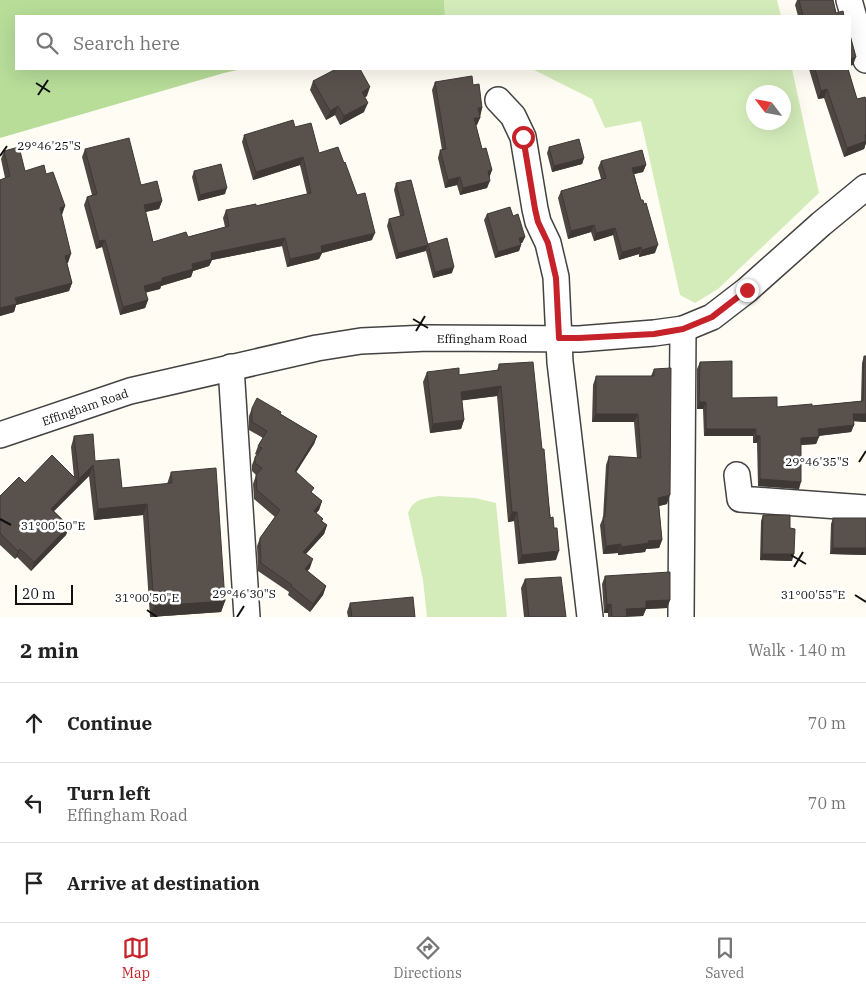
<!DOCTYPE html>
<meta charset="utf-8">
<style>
:root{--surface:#fff;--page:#f6f6f6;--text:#222;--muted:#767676;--line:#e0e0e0;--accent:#c62229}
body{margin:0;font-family:"IBM Plex Serif",serif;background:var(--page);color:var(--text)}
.compass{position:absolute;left:746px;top:85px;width:45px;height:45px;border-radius:50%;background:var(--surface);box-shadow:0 5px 20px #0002;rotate:302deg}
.scale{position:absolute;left:15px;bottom:12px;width:58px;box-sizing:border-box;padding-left:5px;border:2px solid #101010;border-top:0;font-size:14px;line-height:18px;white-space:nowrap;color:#101010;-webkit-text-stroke:4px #fff;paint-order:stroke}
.stop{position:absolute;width:15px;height:15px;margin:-11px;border:4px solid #c62229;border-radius:50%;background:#fff}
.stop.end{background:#c62229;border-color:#fff;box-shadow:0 1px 5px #0008}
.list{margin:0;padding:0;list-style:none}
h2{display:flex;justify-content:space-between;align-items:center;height:65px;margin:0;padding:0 20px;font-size:21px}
h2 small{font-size:16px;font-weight:400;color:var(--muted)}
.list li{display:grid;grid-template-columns:32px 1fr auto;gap:15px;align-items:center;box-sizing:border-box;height:80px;padding:0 20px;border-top:1px solid var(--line)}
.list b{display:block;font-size:19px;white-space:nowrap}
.list p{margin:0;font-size:16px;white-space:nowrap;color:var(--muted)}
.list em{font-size:16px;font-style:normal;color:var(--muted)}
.icon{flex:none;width:28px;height:28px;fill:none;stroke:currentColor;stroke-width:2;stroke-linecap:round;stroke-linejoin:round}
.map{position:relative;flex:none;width:866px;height:617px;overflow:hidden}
.search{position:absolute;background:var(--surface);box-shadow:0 5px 20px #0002;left:15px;right:15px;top:15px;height:55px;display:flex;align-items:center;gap:12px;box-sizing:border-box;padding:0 18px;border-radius:0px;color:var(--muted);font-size:19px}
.sheet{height:305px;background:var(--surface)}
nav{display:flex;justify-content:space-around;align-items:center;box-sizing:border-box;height:70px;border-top:1px solid var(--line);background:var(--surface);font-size:14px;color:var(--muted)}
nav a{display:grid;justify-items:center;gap:2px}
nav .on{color:var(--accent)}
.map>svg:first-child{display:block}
</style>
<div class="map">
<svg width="866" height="617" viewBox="0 0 866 617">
<rect width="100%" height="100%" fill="#fffdf3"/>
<g fill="#d4ecba" fill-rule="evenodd">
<path d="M444,0H777L781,16H445Z"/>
<path d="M532,69H792L819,193L718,289L695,303L680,295L641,121L605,128L592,99ZM784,92V122H754V92Z"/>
<path d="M438,496L475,498L496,503L507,617H427L423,580L408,513C414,498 424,499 438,496Z"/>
</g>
<path fill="#b7dd99" d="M0,0H444L445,16H16V69H242L224,73L0,138Z"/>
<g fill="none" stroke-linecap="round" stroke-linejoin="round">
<defs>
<g id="minor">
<path d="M849,0L866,60"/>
<path d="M498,100L513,116L523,137L535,209L538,222L548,243L556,277L560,362L590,617"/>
<path d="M231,367L247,617"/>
<path d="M0,435L130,391L317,348L361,341L428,338L579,339L654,333L683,329L712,317L747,290L821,224L866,187"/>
<path d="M737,475L740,499L866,508"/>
<path d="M681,617L683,329"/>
</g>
</defs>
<use href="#minor" stroke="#434343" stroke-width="28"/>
<use href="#minor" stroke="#fff" stroke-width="25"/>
</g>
<g fill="#4d4641">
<path d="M797,0H833L836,13L844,16H798L795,5Z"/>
<path d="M809,69H848L857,99H866V143L864,149L844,157L824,98L818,99Z"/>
<path d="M313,81L367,96L365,97L364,112L340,125L335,115L326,120L310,90Z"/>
<path d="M435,82L473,85L482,108L480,118L476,126L482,149L492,170L489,178L487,188L460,195L457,185L445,188L438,158L440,150H442L432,90Z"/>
<path d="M295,127L319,153L372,240L322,253L319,259L287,267L282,246L212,260L209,266L193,271L191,277L161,286L160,289L145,292L148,300L145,308L120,315L102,247L96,249L84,205L87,197L92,195L82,157L85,149L141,185L162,201L159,209L145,212L153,242L188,237L225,227L223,218L226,210L256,206L307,194L300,165L253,180L242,142L244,135Z"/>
<path d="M549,147L584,158L582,164L552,172L547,153Z"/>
<path d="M4,151L25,171L46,174L65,206L61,215L68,263H67L72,283L69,291L16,305L14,312L0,316V180L5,178L1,159Z"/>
<path d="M601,161L646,165L643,172L634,174L655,253L639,257V254L619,260L613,235L594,241L591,232L568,239L558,198L561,191L601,179L598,168Z"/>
<path d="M194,171L225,194L198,201L192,177Z"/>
<path d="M396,183L427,244L452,273L433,278L426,251L396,259L387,226L389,219L400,216L394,190Z"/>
<path d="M487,214L513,216L525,237L522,243H521V245L519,251L495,258L484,220Z"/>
<path d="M864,356H866V422L854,421V425L851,432L819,436L816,444L801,445L799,489L758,486L757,443H753V436H704L703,409H697V369L700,362L732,398L777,407L812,406L861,401L862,363Z"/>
<path d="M499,364L542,449L556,560L518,564L514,521L508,522L497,396L462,400L464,420L461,429L430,433L423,382L427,372L459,375L497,371Z"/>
<path d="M654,369L667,504L659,506L662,540L659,548L646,549L645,552L618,555V553L603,554L600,525L603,518L606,465L609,456L637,458L634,422H592L593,385L596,376H651Z"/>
<path d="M252,408L281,414L317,436L314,444L296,472L312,493L322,501L319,510L316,513L323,519L322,521L327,525L324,534L306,554L310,568L307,571L326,586L323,595L310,612L288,595L289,592L258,571L257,546L260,538L275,517L254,499L253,484L256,475L252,471V465L255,457L257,455L255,454L258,446L263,438L249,430V416Z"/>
<path d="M74,436L95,461L122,488L167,484L171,472L225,601L221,612L150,617L143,515L94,520L89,476L54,511L69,526L66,535L31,571L17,557L15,559L0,545V496L25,483L74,477L71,447Z"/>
<path d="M763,515L792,561L760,560L761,521Z"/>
<path d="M833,518H866V555L830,554L831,524Z"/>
<path d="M605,576L670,600L667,608L646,609L643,616L608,617V613H604L602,584Z"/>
<path d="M525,579L566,617H524L521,588Z"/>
<path d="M350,603L415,617H348L347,612Z"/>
</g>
<g fill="#3e3935">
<path d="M856,57L853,65L850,66V59Z"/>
<path d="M370,87L367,96L358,101L362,92Z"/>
<path d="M827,89L824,98L818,99L821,91Z"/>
<path d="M368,103L364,112L340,125L344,116Z"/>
<path d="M338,106L335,115L326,120L330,111Z"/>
<path d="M478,108H482L480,115Z"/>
<path d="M474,118H480L477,125L471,126Z"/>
<path d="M865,135H866V143L864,149L844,157L847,148Z"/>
<path d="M303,157L300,165L253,180L256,172Z"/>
<path d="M584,158L582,164L552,172L554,166Z"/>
<path d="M646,165L643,172L630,175L632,168Z"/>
<path d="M492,170L489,178L488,171Z"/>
<path d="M460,177L457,185L445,188L448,180Z"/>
<path d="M490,181L487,188L460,195L463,188Z"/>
<path d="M227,188L225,194L198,201L200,195Z"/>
<path d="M162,201L159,209L141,213L144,205Z"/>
<path d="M65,206L62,215L57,216L60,208Z"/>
<path d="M594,225L591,232L568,239L571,231Z"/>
<path d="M615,228L613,235L594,241L596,233Z"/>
<path d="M375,233L372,240L322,253L319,259L287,267L290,259L321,246Z"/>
<path d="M525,237L522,243L517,245L519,238Z"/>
<path d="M285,238L282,246L212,260L209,266L193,271L191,277L161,286L160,289L141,294L144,286L162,278L211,253Z"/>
<path d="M105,240L102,247L96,249L99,241Z"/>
<path d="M428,245L425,251L396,259L398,253Z"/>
<path d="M521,245L519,251L495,258L498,252Z"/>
<path d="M658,245L655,253L639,257L642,250Z"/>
<path d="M641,247L639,254L619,260L622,252Z"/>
<path d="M71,254L68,263L62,264L65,256Z"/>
<path d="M454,267L452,273L433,278L435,272Z"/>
<path d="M72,283L69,291L16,305L14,312L0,316V308L15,298Z"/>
<path d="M148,300L145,308L120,315L123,307Z"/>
<path d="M501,386L497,396L458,401L461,392Z"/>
<path d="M699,402H706L703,409H697Z"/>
<path d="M596,414H638L634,422H592Z"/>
<path d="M853,414H866V422L850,421Z"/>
<path d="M464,420L461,429L430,433L433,424Z"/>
<path d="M854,425L851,432L816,436L818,429Z"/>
<path d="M706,429H756L753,436H704Z"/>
<path d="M317,436L314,444L292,479L295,471Z"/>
<path d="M756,436H760L757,443H753Z"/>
<path d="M819,437L816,444L798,445L801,438Z"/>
<path d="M93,465L89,476L75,490L79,479Z"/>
<path d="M760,479L801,482L799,489L758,486Z"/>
<path d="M78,481L75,490L48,517L51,509Z"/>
<path d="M670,495L667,504L655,507L658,498Z"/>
<path d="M322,501L319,510L311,519L314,511Z"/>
<path d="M147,504L143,515L94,520L98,509Z"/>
<path d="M512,512H517L514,521L508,522Z"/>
<path d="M327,525L324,534L300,560L303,552Z"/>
<path d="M69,526L66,535L31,571L34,562Z"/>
<path d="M662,540L659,548L646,549L645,552L618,555L621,547L648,541Z"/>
<path d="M621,544L618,553L603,554L606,546Z"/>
<path d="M833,548H866V555L830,554Z"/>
<path d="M20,549L17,557L15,559L18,551Z"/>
<path d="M559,551L556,560L518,564L522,555Z"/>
<path d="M762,554H794L792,561L760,560Z"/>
<path d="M313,559L310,568L302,577L305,569Z"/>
<path d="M326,586L323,595L310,612L313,604Z"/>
<path d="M670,600L667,608L646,609L643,616L624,617L626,609L646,601Z"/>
<path d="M225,601L221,612L150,617L154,606Z"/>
<path d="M611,604L608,613H604L607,605Z"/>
</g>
<g fill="#59514c" stroke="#3e3935">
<path d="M799,0H833L836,13L843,11L844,16H803Z"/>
<path d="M850,35L856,57L850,59Z"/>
<path d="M336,69H360L370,87L362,92L368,103L344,116L338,106L330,111L313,81Z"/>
<path d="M815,69H848L857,99L865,97L866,99V135H865L866,141L847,148L827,89L821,91Z"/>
<path d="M472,76L473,85L479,84L482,108H478L480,118H474L482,149L486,148L492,170L488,171L490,181L463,188L460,177L448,180L440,150L446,149L435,82Z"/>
<path d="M293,120L295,127L311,123L319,153L338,147L344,163L345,162L357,195L365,193L375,233L321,246L322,252L290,259L285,238L211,253L212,259L192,264L193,269L162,278V281L144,286L148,300L123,307L105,240L99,241L87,197L97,194L85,149L129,138L141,185L157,181L162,201L144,205L153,242L186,232L188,237L229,226L226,210L256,204V206L311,193L303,157L256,172L244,135Z"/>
<path d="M579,139L584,158L554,166L549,147Z"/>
<path d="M19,147L25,171L44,165L46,174L53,172L65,206L60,208L71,254L65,256L72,283L15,298L17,304L0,308V180L10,176L4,151Z"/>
<path d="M642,150L646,165L632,168L641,200H643L644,204L646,203L658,245L642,250L641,247L622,252L615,228L596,233L594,225L571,231L561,191L606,178L601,161Z"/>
<path d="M221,164L227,188L200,195L194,171Z"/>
<path d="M411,180L428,245L398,253L389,219L404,215L396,183Z"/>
<path d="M510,207L513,216L518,214L525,237L519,238L521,245L498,252L487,214Z"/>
<path d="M447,238L454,267L435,272L428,244Z"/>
<path d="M864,356H866V414H853L854,425L818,429L819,437L801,438V482L760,479V436H756V429H706V402H699L700,362L732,361V398L777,397V407L812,404V406L863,401Z"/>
<path d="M533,362L542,449H544L550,518L553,517L554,528H557L559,551L522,555L517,512H512L501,386L461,392L464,420L433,424L427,372L459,368V375L499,370V364Z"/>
<path d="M671,368L670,495L658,498L662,540L648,541L649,543L621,547V544L606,546L603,517H605L609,456L641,458L638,414H596V376H654V369Z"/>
<path d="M257,398L281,412L280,414L317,436L295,471L314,488L311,492L322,501L314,511L323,519L321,521L327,525L303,552L313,559L305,569L326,586L313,604L291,586L292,585L261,563L260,538L280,510L257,490L256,475L262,468L255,463V457L262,448L258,446L267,431L252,422V408Z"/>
<path d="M93,434L95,461L119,459L122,488L172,483L171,472L216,468L225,601L154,606L147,504L98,509L93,465L79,479L74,436Z"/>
<path d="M52,455L78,481L51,509L69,526L34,562L20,549L18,551L0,533V496L19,477L25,483Z"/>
<path d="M763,515H790V528L795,529L794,554H762Z"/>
<rect x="833" y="518" width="33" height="30"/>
<path d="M670,572V600L646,601V608L626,609L627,617H612L611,604L607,605L605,576Z"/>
<path d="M561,577L566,617H529L525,579Z"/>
<path d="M413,597L415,617H352L350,603Z"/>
</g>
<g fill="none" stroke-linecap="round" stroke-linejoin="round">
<path stroke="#c62229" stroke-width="6" d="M523,137L535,209L538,222L548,243L556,278L559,338H579L654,334L683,329L712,317L747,290"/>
</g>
<path fill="none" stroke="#101010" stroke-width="2" d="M36,83L50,92M38,95L48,80M0,156L7,146M413,319L428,328M416,331L425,316M859,462L866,451M0,519L11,525M791,555L806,564M794,567L803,552M855,595L866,602M147,610L157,617M237,617L244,606"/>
<g text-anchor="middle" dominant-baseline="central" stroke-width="5" stroke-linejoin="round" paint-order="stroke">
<g font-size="12" fill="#101010" stroke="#fff">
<text x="482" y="338">Effingham Road</text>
<text transform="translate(85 407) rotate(-19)">Effingham Road</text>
</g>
</g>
<g font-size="12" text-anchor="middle" fill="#101010" stroke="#fff" stroke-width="5" stroke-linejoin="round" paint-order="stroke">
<text x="49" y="150">29°46'25"S</text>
<text x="817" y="466">29°46'35"S</text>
<text x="53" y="530">31°00'50"E</text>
<text x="244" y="598">29°46'30"S</text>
<text x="813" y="599">31°00'55"E</text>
<text x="147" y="602">31°00'50"E</text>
</g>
</svg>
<svg class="compass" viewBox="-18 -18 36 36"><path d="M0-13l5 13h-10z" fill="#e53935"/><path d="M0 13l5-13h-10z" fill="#767676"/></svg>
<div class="scale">20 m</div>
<div class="stop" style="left:523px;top:137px"></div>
<div class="stop end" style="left:747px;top:290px"></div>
<div class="search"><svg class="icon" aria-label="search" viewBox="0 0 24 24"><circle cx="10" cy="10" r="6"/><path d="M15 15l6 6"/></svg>Search here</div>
</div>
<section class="sheet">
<h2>2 min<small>Walk · 140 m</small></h2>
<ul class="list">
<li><svg class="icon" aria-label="ahead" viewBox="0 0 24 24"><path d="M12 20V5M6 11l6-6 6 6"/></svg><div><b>Continue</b></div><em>70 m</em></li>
<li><svg class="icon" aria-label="left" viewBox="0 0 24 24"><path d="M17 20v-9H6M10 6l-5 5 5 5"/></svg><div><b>Turn left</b><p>Effingham Road</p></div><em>70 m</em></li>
<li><svg class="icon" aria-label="arrive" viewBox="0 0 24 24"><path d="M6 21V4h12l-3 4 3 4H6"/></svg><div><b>Arrive at destination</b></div></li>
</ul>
</section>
<nav>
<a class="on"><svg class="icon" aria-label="map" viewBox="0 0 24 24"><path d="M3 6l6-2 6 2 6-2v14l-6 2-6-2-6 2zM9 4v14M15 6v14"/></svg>Map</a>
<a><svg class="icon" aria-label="directions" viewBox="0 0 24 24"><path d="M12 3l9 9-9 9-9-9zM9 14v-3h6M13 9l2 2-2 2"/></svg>Directions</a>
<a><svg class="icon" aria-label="saved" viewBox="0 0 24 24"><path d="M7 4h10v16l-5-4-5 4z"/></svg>Saved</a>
</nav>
